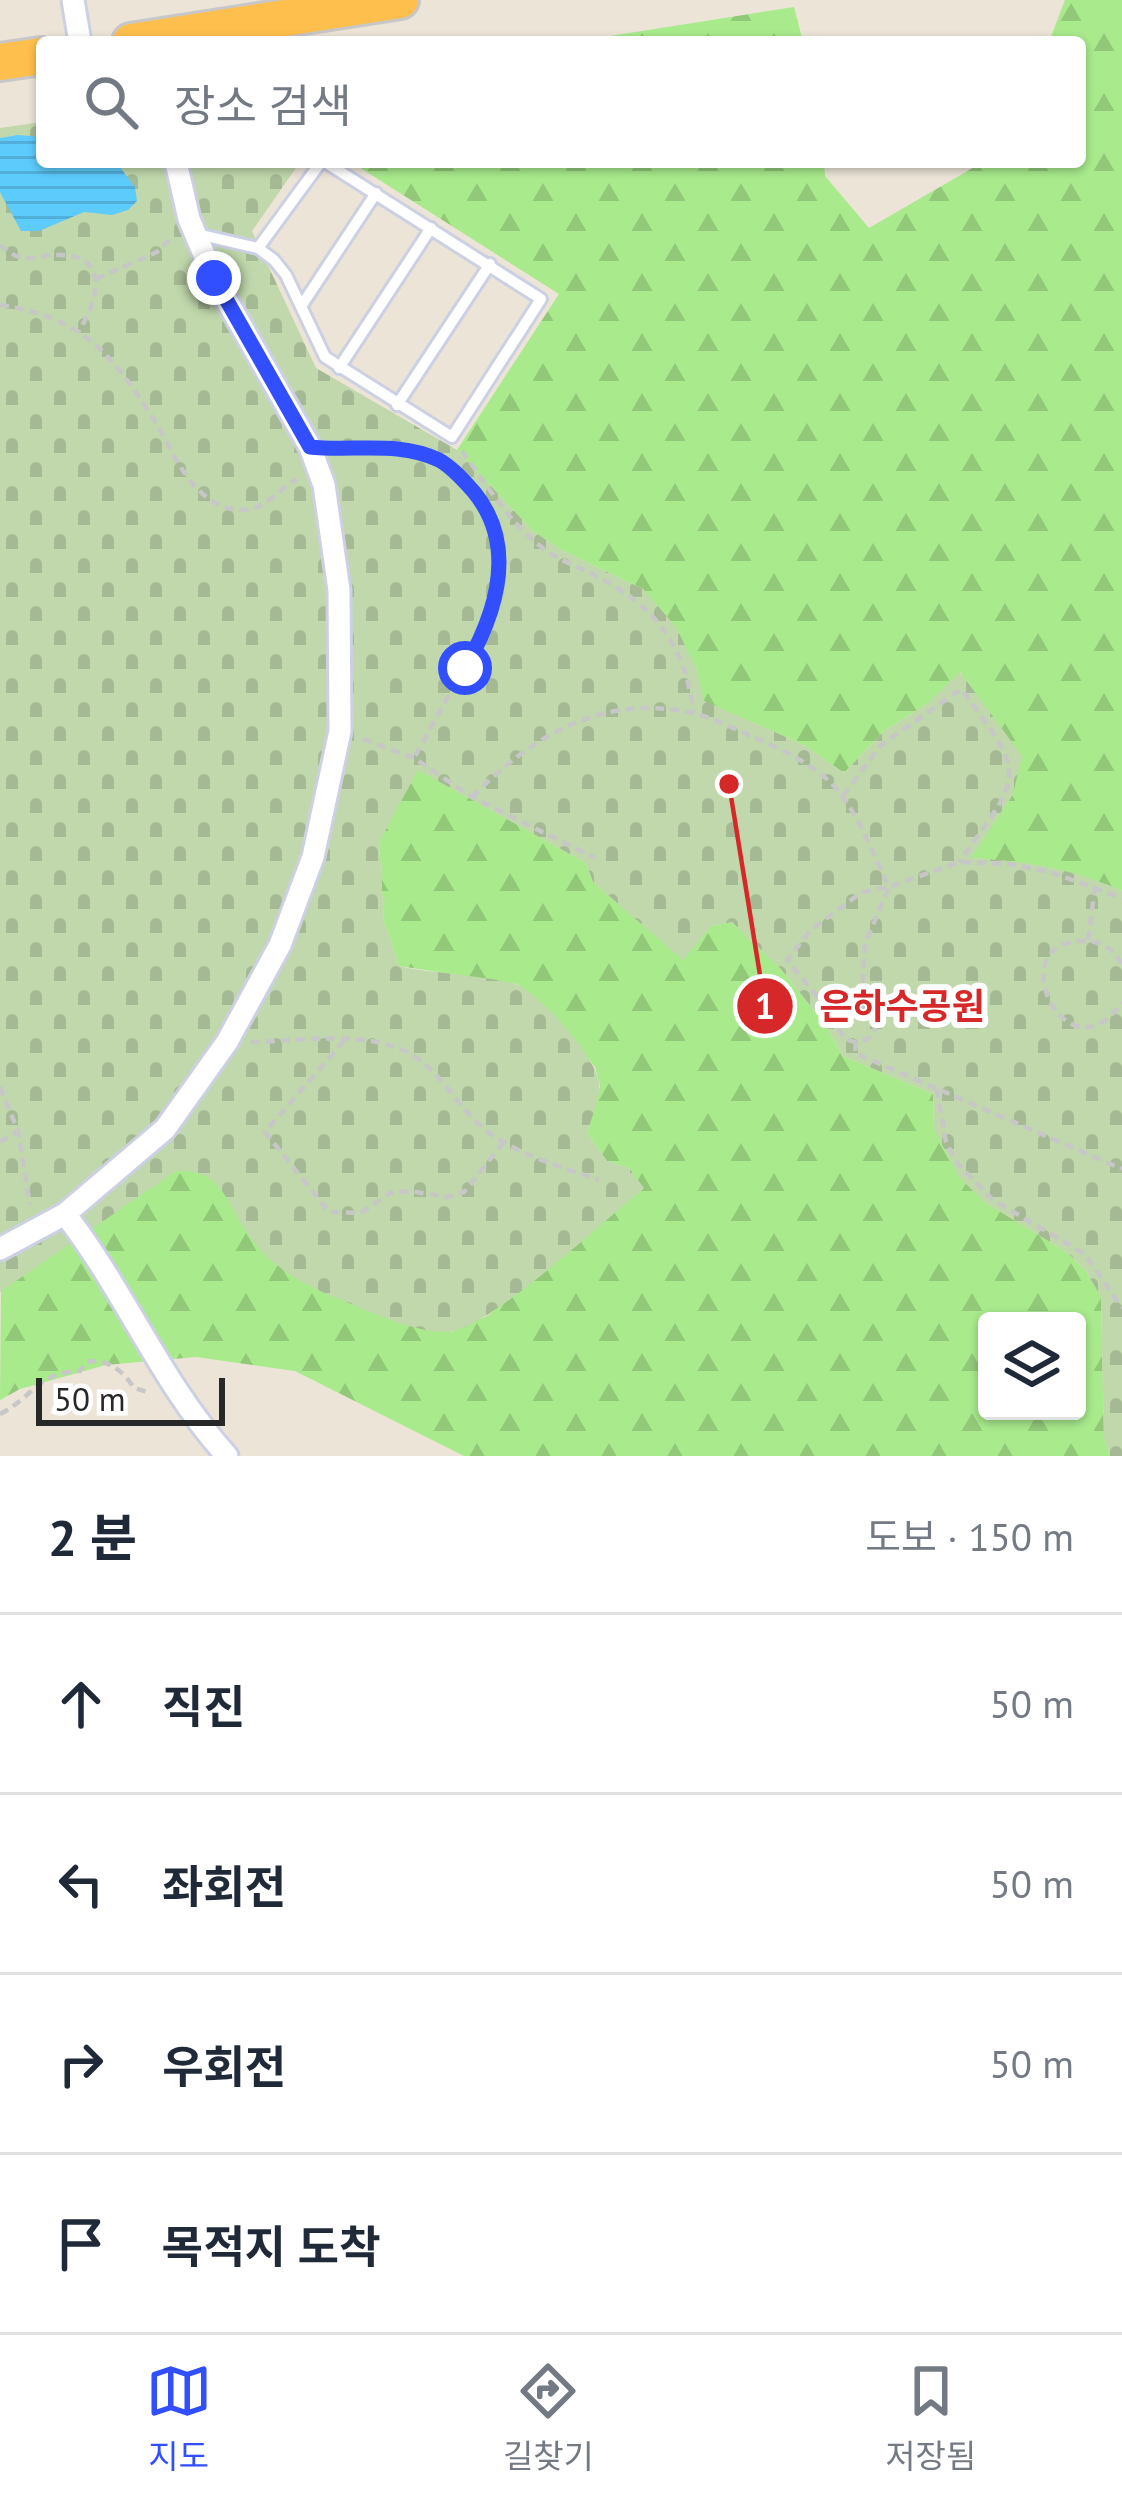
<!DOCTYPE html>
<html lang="ko">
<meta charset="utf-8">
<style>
:root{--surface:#fff;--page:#f2f2f3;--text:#1f2937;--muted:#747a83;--line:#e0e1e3;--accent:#314fff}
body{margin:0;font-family:"PT Sans","Noto Sans KR",sans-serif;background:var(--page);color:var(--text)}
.controls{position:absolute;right:36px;bottom:36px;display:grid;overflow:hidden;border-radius:12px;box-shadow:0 3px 9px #0004}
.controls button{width:108px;height:108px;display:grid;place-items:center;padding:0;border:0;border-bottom:3px solid var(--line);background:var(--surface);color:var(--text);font:60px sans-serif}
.scale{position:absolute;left:36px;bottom:30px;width:189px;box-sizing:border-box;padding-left:12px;border:6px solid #282828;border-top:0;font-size:33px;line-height:42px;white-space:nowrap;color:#282828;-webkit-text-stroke:9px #fff;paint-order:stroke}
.stop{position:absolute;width:36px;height:36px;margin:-27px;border:9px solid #314fff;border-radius:50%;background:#fff}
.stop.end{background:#314fff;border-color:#fff;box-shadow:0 3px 12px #0008}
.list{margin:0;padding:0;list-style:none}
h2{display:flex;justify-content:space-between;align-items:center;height:156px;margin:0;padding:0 48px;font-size:51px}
h2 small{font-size:39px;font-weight:400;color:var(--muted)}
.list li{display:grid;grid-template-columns:78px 1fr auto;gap:36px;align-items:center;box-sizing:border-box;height:180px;padding:0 48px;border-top:3px solid var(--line)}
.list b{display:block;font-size:45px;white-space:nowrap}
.list em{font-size:39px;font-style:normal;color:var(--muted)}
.icon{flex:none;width:66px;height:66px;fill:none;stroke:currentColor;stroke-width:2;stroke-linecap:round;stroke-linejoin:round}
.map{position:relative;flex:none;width:1122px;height:1456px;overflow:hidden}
.search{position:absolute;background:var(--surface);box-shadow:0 3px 9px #0004;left:36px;right:36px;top:36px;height:132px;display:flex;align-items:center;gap:30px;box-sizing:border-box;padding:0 42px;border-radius:12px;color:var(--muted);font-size:45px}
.sheet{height:876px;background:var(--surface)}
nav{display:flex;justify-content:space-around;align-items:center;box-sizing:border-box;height:168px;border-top:3px solid var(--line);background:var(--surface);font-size:33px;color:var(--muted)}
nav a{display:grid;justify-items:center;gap:6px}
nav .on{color:var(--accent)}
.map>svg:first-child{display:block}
</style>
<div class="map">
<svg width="1122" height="1456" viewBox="0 0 1122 1456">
<defs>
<pattern id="forest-firs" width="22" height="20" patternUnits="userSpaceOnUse" patternTransform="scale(3)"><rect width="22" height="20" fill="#a8ea8c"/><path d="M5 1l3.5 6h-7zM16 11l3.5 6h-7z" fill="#91c979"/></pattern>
<pattern id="cemetery-stones" width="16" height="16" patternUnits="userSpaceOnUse" patternTransform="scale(3)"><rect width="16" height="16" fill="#c0d8ac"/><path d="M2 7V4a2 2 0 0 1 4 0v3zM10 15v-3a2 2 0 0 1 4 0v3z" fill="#a5b994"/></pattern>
<pattern id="water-rules" width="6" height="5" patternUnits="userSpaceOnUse" patternTransform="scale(3)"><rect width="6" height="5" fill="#5dcbfc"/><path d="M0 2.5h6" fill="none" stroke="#51aed8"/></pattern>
</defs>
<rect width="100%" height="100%" fill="#ece4d7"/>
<g fill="url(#forest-firs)" fill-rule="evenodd">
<path d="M1065,0H1122V891C1072,869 1024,861 970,858L1013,794L961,672L927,704L884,731L844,773L804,745L703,701L696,668L643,589L561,550L533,531L457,450L559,294L351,162H824L825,176L869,228L983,162H1080V42H1049Z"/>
<path d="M794,7L803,42H572Z"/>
<path d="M417,769L586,863L593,882L683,959L711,926L732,922L780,968L826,1025L843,1056L933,1094L934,1129L983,1201L1068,1253L1086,1271L1101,1297L1104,1437L1110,1456H464L295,1371L196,1357L106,1365L20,1389L0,1400L1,1288L176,1171L197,1170L219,1184L249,1235L451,1332L487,1316L643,1189L629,1168L607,1161L587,1133L600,1086L595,1067L556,1017L517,984L399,966L384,922L379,842ZM987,1321H1077V1411H987Z"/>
</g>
<path fill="url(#cemetery-stones)" d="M42,122V162H300L252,231L316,368L457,450L533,531L561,550L643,589L676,627L696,668L704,701L804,745L844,773L884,731L927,704L960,672L1022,756L1013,794L971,858C1025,861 1073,869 1122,891V1456H1110L1104,1437L1101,1297L1086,1271L1068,1253L983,1201L959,1177L934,1129L933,1094L843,1056L826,1025L780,968L732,922L711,926L683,960L593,882L586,863L418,770L379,842L384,922L399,966C425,973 504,977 520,986C543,998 601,1061 599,1087C599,1102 591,1119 587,1133L607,1161L629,1168L644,1188C604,1221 497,1321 454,1331C426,1337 375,1314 349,1303C308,1287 270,1269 246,1231C225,1199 221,1169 176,1171L0,1292V128Z"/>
<path fill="url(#water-rules)" d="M18,135L42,137V162H116L135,187L137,201L128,210L112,215L84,212L39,231H21L0,192V138Z"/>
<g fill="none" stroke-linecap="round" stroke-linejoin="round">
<defs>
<g id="service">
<path d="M197,234L258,248L274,260L286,275L325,357L452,437L541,299L325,162"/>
<path d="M258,248L321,162"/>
<path d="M302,305L376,193"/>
<path d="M339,368L431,228"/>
<path d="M397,405L490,264"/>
</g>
<g id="minor">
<path d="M73,0L80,42"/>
<path d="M65,1214C125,1291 161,1383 227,1456"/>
<path d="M0,1249L65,1214L165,1129L227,1042L280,945L313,857L340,731L339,590L324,485L310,447L214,278L189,219L176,162"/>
</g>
<g id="trunk">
<path d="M131,42L400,0"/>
<path d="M0,62L42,56"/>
</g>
</defs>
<use href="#service" stroke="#ccd0e3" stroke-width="16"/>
<use href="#minor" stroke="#ccd0e3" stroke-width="27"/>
<use href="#trunk" stroke="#c7c7c7" stroke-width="42"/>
<g stroke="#c7c7c7" stroke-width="4.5" stroke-dasharray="9 6" stroke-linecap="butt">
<path d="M0,245C4,248 11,254 16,256C30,261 42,255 56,255C112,253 98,302 78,332"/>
<path d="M96,279L157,252L173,236"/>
<path d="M0,305C34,310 66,320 93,343C116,362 134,389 151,415C173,449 192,509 242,510C266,510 278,489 297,479"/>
<path d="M333,450L385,447L441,461L482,503L495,532L499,561L489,623L414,758"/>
<path d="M462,451C485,482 508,521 539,545C555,559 577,566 596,576C655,605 687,648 693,713"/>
<path d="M363,739L414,758L472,797L595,858"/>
<path d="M843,796L880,746L961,689C1028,777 1023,773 959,862"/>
<path d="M472,797C532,736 603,693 692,713C715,718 738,731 760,740C789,753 824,770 843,797C862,824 875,857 889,887L865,944L861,1004"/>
<path d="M1088,940L1095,887"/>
<path d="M1122,964C1113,949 1102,941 1084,941C998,940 1067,1084 1122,1002"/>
<circle cx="857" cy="1023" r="19"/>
<path d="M837,1020L787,960L811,930L862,892L889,887L959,862L1010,864L1053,873L1122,898"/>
<path d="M344,1041L265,1132L329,1212L361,1213L390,1193L409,1191L448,1197L464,1192L504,1142"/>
<path d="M251,1042C297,1041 357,1031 400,1049C439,1064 455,1107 488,1132C519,1155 562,1167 599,1180"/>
<path d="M856,1042L855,1053L1122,1169"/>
<path d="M0,1087L18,1131L30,1204"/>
<path d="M937,1089L946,1142L958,1164L993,1200L1085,1254L1122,1308"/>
<path d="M0,1142L18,1131"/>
<path d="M0,1414C34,1397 37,1372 80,1371L86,1362C108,1358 123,1371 134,1388L151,1393"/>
</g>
<use href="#service" stroke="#fff" stroke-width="10"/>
<use href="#minor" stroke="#fff" stroke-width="21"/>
<use href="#trunk" stroke="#ffbf4c" stroke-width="36"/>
</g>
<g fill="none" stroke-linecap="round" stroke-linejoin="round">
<path stroke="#314fff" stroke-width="15" d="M214,278L310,447C353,452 397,440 439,460C452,467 464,481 474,492C518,546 496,614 465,668"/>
</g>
<path fill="none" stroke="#d62828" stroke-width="4.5" d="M729 784L765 1006"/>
<g fill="#d62828" stroke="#fff" stroke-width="4.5">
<circle cx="729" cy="784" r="12"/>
<circle cx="765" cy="1006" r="30"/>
</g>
<g font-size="36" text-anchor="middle" font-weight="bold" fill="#fff">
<text x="765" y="1019">1</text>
</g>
<g font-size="36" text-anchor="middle" font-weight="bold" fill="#d62828" stroke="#fff" stroke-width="12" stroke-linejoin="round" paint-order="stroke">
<text x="902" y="1019">은하수공원</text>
</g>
</svg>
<div class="controls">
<button><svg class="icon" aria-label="layers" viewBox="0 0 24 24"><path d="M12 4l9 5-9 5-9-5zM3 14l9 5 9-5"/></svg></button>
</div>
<div class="scale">50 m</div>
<div class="stop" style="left:465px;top:668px"></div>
<div class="stop end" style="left:214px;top:278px"></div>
<div class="search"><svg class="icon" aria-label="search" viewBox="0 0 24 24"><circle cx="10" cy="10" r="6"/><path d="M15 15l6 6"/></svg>장소 검색</div>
</div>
<section class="sheet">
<h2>2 분<small>도보 · 150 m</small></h2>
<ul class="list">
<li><svg class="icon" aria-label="ahead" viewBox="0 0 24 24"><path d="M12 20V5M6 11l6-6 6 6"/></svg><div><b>직진</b></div><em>50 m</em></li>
<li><svg class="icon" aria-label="left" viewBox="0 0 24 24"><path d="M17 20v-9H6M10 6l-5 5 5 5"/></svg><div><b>좌회전</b></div><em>50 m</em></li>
<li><svg class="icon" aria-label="right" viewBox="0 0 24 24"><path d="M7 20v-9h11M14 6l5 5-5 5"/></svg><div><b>우회전</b></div><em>50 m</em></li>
<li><svg class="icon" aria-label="arrive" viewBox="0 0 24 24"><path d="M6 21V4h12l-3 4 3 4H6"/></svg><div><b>목적지 도착</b></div></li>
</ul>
</section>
<nav>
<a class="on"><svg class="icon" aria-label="map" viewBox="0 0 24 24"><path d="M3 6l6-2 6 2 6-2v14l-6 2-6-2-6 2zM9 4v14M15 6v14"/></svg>지도</a>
<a><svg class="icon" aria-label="directions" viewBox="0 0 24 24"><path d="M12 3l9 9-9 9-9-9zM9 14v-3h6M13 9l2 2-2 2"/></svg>길찾기</a>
<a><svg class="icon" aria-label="saved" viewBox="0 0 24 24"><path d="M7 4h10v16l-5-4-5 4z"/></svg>저장됨</a>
</nav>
